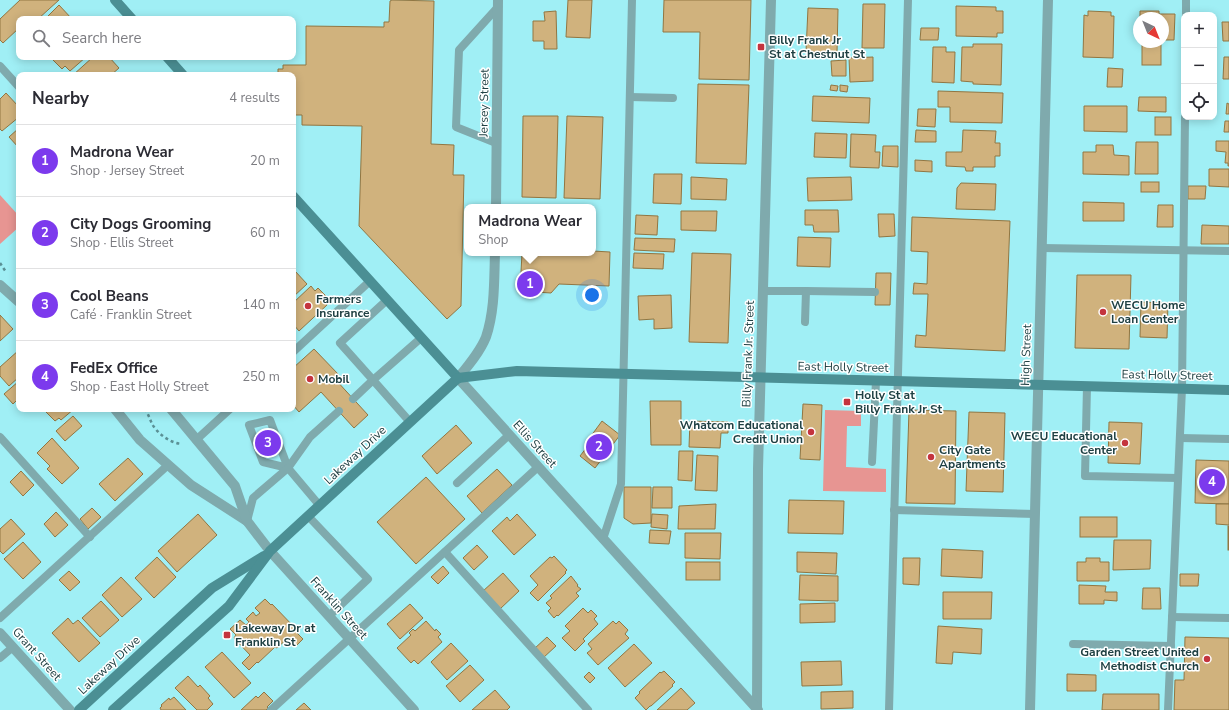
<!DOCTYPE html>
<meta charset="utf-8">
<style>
:root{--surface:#fff;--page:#f7f7f7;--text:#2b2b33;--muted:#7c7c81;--line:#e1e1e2;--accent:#7c3aed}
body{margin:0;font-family:"Nunito Sans",sans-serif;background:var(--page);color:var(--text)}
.controls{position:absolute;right:12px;top:12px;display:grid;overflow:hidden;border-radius:8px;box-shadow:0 2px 10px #0003}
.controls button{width:36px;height:36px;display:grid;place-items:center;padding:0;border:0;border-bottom:1px solid var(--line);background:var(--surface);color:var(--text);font:20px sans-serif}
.compass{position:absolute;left:1133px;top:12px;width:36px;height:36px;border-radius:50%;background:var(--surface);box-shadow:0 2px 10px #0003;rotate:137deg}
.you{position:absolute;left:592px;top:295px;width:14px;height:14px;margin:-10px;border:3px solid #fff;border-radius:50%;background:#1a73e8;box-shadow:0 0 0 6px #1a73e833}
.badge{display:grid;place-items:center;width:26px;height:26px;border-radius:50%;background:var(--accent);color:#fff;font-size:13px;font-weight:700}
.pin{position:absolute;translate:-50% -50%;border:2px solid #fff;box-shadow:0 1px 4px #0006}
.popup{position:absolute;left:464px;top:204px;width:132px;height:52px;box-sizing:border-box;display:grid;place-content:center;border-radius:8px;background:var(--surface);filter:drop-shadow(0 1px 3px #0005);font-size:13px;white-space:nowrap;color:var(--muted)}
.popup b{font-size:15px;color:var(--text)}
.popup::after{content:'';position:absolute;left:50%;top:100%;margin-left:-8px;border:8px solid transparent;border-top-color:var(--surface)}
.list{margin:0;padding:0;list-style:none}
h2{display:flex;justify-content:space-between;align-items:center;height:52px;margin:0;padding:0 16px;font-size:17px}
h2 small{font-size:13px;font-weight:400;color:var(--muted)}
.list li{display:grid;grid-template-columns:26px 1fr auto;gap:12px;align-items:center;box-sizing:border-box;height:72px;padding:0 16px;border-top:1px solid var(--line)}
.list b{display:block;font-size:15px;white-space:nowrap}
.list p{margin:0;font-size:13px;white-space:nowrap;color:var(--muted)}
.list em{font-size:13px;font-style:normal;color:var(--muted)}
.icon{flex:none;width:22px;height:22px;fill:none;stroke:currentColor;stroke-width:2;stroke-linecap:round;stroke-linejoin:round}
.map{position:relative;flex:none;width:1229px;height:710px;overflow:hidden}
.search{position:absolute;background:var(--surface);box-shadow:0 2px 10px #0003;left:16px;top:16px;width:280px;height:44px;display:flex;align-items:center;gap:10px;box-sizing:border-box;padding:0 14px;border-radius:8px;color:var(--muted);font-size:15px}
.panel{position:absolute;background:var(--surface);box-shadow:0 2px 10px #0003;left:16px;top:72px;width:280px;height:340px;border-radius:8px}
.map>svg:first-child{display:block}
</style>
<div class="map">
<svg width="1229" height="710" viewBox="0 0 1229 710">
<rect width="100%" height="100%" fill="#a0eff5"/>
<g fill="#e79592">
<path d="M0,195L19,216V227L0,244Z"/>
<path d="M825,410L861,411V426H847L846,467L886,469V492L823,491Z"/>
</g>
<g fill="#d0b27d" stroke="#917642">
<path d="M20,0H59L38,19H19V28L3,43L0,40V19Z"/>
<path d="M392,0L434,1L431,144L454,145L453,175H464L461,306L447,319L359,226L362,126L302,125V115H293V75H278V69H283V65H306V26L384,27V22H389L390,1Z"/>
<path d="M568,0H592L590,38L566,37Z"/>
<path d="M664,0H751L749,80L699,79L700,32H663Z"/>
<path d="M863,4H885L884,48H862Z"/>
<path d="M59,5L72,19H45Z"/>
<path d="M956,6L996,7V11H1003V33H997V37L956,36Z"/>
<path d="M808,8L838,9L837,53L806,51Z"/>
<path d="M556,11L557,49H544V41H533V21H545L544,12Z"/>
<path d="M1088,11L1111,12V16H1114L1113,58L1083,57L1084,15L1088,16Z"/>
<path d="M1140,11H1159V14H1175L1174,40H1163V18H1140Z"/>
<path d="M1222,22H1229V41H1223Z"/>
<path d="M921,28H939L938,40H920Z"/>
<rect x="1142" y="42" width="19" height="23"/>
<path d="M973,44H1002L1001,85L973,84V82L961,81L962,47H973Z"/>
<path d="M933,47H946V52H955L954,83L932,82Z"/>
<path d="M54,57H86L70,71L65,66L62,69L52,59Z"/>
<path d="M93,57H109L119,68L111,75H73Z"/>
<path d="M873,57V81L850,82L849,58Z"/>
<path d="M1224,57H1229V79H1223Z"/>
<path d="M846,60V76H832L831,61Z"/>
<path d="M1108,68L1123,69L1122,87H1107Z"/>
<path d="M698,84L749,85L746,164L696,163Z"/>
<path d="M831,85L838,86L837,91L830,90Z"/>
<path d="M840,85L848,86L847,92L840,91Z"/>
<path d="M938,91L1003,93L1002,123L950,122V107H938Z"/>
<path d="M6,93L19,107V117L2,131L0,129V99Z"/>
<path d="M813,96L870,98L869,123L812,121Z"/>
<path d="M1139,97H1166V112L1138,111Z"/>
<path d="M1227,103L1229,104V114H1226Z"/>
<path d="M1084,106H1127V132L1084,131Z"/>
<path d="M918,109H936L935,127L917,126Z"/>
<path d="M523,116H558L556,198L522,197Z"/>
<path d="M567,116L603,117L600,199L564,198Z"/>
<rect x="1155" y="117" width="16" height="18"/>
<path d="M1225,121H1229V132H1224Z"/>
<path d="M19,128V148L9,137Z"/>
<path d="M916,130L936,131V142H915Z"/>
<path d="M963,130L996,131L995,143H1000V156H995V167H973V171H966L965,167L946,166V152H962Z"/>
<path d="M815,133L847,134L846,158L814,157Z"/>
<path d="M851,134L876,135L875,152H880L879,168L850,167Z"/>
<path d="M1216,141H1229V166H1228V163H1225L1226,152L1216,151Z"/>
<path d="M1136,142H1158V174H1135Z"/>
<path d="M1096,145H1113L1114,155L1129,156V175L1083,174V152H1096Z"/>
<path d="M883,146H898V167L882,166Z"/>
<path d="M915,160L932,161V172L915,171Z"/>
<path d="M1209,169H1229V187L1209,186Z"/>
<path d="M654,174H682L681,204L653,203Z"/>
<path d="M691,177L727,179L726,200L691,199Z"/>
<path d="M851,177L852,200L808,201L807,178Z"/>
<rect x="1141" y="182" width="18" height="10"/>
<path d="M961,183L996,184L995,210L956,209L957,188Z"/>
<path d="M1188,186H1206L1205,199H1188Z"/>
<path d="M1083,202L1124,203V221H1083Z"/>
<path d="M1158,205H1173V227H1157Z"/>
<path d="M805,210H838L839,232H814L813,225H805Z"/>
<path d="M681,211H717L716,231L681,230Z"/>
<path d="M878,214H894L895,236L879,237Z"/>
<path d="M636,215L658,216L657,235L635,234Z"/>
<path d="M912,217L1010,221L1005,351L915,347L916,335L926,336L928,294H913L914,283L927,284L928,252L911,251Z"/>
<path d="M1202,225L1229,226V244H1201Z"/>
<path d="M798,237L831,238L830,267L797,266Z"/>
<path d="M635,238L675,239L674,252L634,250Z"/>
<path d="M593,251L610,252L609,286L559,284L551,293L520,291L522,253H593Z"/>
<path d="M634,253L664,254L663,269L633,268Z"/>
<path d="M692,253L731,254L728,343L689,342Z"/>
<path d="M295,271L307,284L293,297V273Z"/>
<path d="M876,273H891L890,305H875Z"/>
<path d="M1077,275H1131L1129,349L1075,348Z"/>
<path d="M311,286L315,291L318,288L330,300L326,303L327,305L299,331L293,324V303Z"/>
<path d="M671,295L672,328L654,329V319L639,320L638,296Z"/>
<path d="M1141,302L1168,303L1167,338L1140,337Z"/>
<path d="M0,315L13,329L0,341Z"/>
<path d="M314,349L339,375L335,379L368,415L354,428L321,392L299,412L293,405V368Z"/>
<path d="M19,350V377L9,386L0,376V367Z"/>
<path d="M19,381V398L13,404L4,394Z"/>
<path d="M650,401H681V445H651Z"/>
<path d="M803,404L822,405L820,460L800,459Z"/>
<path d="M46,409H74L61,420L59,418L55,421L44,410Z"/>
<path d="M909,410L956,411L955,504L906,503Z"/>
<path d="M969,412L1005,413L1003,492L966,491Z"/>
<path d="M73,416L82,426L65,441L56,431Z"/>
<path d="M602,421L620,435L595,468L580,456L594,438L591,436Z"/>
<path d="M690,421L728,422V433H721L720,448L689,447Z"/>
<path d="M1109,422L1142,423L1140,464L1108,463Z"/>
<path d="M456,425L472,443L437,474L422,456Z"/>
<path d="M271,431L278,451L266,456L259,435Z"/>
<path d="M52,438L79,468L62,484L47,469L50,466L37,453Z"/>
<path d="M679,451H693L692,481L678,480Z"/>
<path d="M697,455L718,456L717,491L695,490Z"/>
<path d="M128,458L143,474L115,501L99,484Z"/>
<path d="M1196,460L1229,461V504L1195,503Z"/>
<path d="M497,469L512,485L482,513L467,496Z"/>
<path d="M21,471L34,485L23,496L10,482Z"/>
<path d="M426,477L465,519L416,564L377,522Z"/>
<path d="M624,487H651V523L633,524L624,518Z"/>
<path d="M653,487H672V508H652Z"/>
<path d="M789,500L844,501L843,534L788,533Z"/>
<path d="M716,504L715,529H678L679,506Z"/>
<path d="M1216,504H1229V525L1216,524Z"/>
<path d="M92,508L101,517L88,529L80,519Z"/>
<path d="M56,512L68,525L55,537L44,524Z"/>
<path d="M198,514L217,535L177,572L158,551Z"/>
<path d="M517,514L536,535L514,555L492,531L507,517L510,521Z"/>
<path d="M652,514L668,515L667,529L651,527Z"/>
<rect x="1080" y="517" width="37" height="20"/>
<path d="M11,519L25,534L3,554L0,551V529Z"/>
<rect x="1228" y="526" width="1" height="24"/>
<path d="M650,530L671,531L669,544L649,543Z"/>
<path d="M685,533H721L720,559L685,558Z"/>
<path d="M1114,540H1151L1150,569L1113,570Z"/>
<path d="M23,542L41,562L23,579L4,559Z"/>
<path d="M477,545L488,557L474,570L463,558Z"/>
<path d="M942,549L983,551L982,578L941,576Z"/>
<path d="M797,552L837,553L836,574L797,572Z"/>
<path d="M554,556L567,570L565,572L566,573L538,601L530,593L538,585L530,576L550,557L552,558Z"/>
<path d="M157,557L176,577L154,598L135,578Z"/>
<path d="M903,558H920L919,585L903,584Z"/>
<path d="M1086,558H1100V562H1109V581H1077V562H1086Z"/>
<rect x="686" y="562" width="34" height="18"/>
<path d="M443,566L449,573L438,584L431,577Z"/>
<path d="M69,571L80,582L70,591L59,580Z"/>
<path d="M503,573L519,591L500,609L483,591Z"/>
<path d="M1180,574H1199L1198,586H1180Z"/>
<path d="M800,575L838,576V601L799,600Z"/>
<path d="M571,576L578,585L577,586L581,589L576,593L579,596L558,616L557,615L554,618L548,611L551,608L546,603L552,598L550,596Z"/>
<path d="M121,577L142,599L122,617L102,595Z"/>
<path d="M1079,585L1106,586L1105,592H1117V601L1104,600V604H1079Z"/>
<path d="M1143,588H1160L1161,609H1142Z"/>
<path d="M943,592H992L991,619H943Z"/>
<path d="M265,599L271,605L272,604L297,630L295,631L303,639L297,645L289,637L277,648L275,647L258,663L257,662L249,670L242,663L250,655L234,638L236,635L230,629L240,620L246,625L249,622L246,619L253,612L256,616L260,613L255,608Z"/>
<path d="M101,601L119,620L100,637L82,618Z"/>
<path d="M835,603V622L800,623V604Z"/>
<path d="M410,604L423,618L400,639L387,624Z"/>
<path d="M583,608L588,613L591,610L597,616L594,619L598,624L583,639L585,641L575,651L562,638L570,631L565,626Z"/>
<path d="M68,618L73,624L78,620L100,643L79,662L52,633Z"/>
<path d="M426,621L435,631L436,629L441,634L438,637L442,642L418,664L414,660L411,663L397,648L411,635L409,633L413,629L415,631Z"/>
<path d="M613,621L616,624L619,621L628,630L625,634L629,638L598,665L587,653L592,649L588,644Z"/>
<path d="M938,626L982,629L981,654L953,652L952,664L936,663Z"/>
<path d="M547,637L556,646L543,658L534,649Z"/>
<path d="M1185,637L1229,638V710H1174L1175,680H1184Z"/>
<path d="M451,643L468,661L447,680L431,662Z"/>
<path d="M634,644L652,663L625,687L608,668Z"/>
<path d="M222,652L251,683L234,698L205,667Z"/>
<path d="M841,661L842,685L802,686L801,662Z"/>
<path d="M470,665L484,680L460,702L446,686Z"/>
<path d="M664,671L675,682L672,685L673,686L651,706H650L646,710L635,698L640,693L639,692L660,672L661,673Z"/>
<path d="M589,672L595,678L590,683L584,677Z"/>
<path d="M1067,674L1096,675V691H1067Z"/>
<path d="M188,676L198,687L200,685L210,696L208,698L213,704L207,710H197L175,688Z"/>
<path d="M681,688L695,703L687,710H657Z"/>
<path d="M495,690L510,707L507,710H472Z"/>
<path d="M853,691V708L821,709V692Z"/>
<path d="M264,692L273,701L267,707L268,708L266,710H241L256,696L258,698Z"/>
<path d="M1103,694H1159V710H1102Z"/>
<path d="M174,697L186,710H161L160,708L162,706L161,705L169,698L170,700Z"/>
<path d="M304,703L311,710H296Z"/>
</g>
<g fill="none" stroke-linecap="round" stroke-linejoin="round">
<g stroke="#5a9095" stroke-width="2.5" stroke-dasharray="3 3" stroke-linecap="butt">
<path d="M0,263L6,272"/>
<path d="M145,409C148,414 150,419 152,424C158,434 170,443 182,444"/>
</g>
<g stroke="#7faaad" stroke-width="8">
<path d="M1186,15V0"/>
<path d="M0,66L19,87"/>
<path d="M630,97L673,98"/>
<path d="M496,143L456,127L459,50L498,7"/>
<path d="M1042,248L1229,251"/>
<path d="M763,291H806L805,322"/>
<path d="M806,291L875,292"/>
<path d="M293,352L370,281"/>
<path d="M1087,386L1085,476L1178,478"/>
<path d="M353,399L373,380L340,343L387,300"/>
<path d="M270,420L288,468L263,462L249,425Z"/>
<path d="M410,422L373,380L421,338"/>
<path d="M0,437L90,537"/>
<path d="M1180,438L1229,439"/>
<path d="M196,440L230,409"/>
<path d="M872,462L876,381"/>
<path d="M457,483L509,435"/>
<path d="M320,506L288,468L310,437L339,411"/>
<path d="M894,510L1035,514"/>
<path d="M308,516L368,579L329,616"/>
<path d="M247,521L253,498L288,468"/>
<path d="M603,539L621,484L632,0"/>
<path d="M445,552L588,710"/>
<path d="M1172,617L1229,618"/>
<path d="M0,618L168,465"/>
<path d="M1073,644L1171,646"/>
<path d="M0,658L13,647"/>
<path d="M271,710L538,467"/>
<path d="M889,710L908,0"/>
<path d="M1168,710L1182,388L1185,117"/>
</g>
<g stroke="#7faaad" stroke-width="10">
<path d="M496,207L498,0"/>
<path d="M0,285L19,302"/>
<path d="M458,378C468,366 480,352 486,337C495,310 494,281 495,253"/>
<path d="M115,409L140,440L191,485L247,521"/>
<path d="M171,409L235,486L247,521L270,551L414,710"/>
<path d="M0,633L70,710"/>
<path d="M757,708L758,469L771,0"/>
<path d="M1030,710L1048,0"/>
</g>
<path stroke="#7faaad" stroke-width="10" d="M458,378L758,710"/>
<g stroke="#4b8f94" stroke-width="10">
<path d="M115,0L132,19"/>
<path d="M167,57L183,75"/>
<path d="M293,196L458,378"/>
<path d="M458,378L517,371L1229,390"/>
<path d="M79,710L212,588L264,556"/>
<path d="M113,710L229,606L270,551L458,378"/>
</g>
</g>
<g fill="#c4343e" stroke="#fff" stroke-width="1.5">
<rect x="757" y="43" width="8" height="8" rx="2"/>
<circle cx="308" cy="306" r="4"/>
<circle cx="1103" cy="312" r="4"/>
<circle cx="310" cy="379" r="4"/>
<rect x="843" y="398" width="8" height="8" rx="2"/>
<circle cx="811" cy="432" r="4"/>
<circle cx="1125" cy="443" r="4"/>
<circle cx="931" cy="457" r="4"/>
<rect x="223" y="631" width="8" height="8" rx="2"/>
<circle cx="1207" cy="659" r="4"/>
</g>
<g text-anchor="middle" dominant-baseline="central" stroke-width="3" stroke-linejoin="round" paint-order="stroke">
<g font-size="12" font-weight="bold" fill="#1f4043" stroke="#fff" text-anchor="start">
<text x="769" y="40">Billy Frank Jr<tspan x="769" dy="14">St at Chestnut St</tspan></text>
<text x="316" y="299">Farmers<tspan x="316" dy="14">Insurance</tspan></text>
<text x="1111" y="305">WECU Home<tspan x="1111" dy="14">Loan Center</tspan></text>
<text x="318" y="379">Mobil</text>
<text x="855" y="395">Holly St at<tspan x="855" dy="14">Billy Frank Jr St</tspan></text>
<text x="803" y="425" text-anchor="end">Whatcom Educational<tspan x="803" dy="14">Credit Union</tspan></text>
<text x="1117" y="436" text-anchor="end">WECU Educational<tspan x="1117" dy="14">Center</tspan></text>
<text x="939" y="450">City Gate<tspan x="939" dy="14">Apartments</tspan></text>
<text x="235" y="628">Lakeway Dr at<tspan x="235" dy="14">Franklin St</tspan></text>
<text x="1199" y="652" text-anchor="end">Garden Street United<tspan x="1199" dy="14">Methodist Church</tspan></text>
</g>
<g font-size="12" fill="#1f4043" stroke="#fff">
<text transform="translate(484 103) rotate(-89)">Jersey Street</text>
<text transform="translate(748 354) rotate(-88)">Billy Frank Jr. Street</text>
<text transform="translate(1026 355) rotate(-88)">High Street</text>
<text transform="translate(843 367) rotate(1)">East Holly Street</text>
<text transform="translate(1167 375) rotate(1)">East Holly Street</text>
<text transform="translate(535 444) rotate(48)">Ellis Street</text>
<text transform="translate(355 455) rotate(-43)">Lakeway Drive</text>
<text transform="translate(339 608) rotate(48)">Franklin Street</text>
<text transform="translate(37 654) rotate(48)">Grant Street</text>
<text transform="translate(109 665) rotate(-43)">Lakeway Drive</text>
</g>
</g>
</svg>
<div class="controls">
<button>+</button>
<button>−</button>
<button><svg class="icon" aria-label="locate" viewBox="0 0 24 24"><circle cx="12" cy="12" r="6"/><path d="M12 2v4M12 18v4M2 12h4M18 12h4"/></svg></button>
</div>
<svg class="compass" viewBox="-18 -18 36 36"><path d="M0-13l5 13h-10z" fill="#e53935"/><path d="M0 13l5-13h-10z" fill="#7c7c81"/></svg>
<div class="you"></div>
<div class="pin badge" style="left:530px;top:284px">1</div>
<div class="popup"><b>Madrona Wear</b>Shop</div>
<div class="pin badge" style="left:599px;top:447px">2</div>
<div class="pin badge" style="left:268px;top:443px">3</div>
<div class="pin badge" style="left:1212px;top:482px">4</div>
<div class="search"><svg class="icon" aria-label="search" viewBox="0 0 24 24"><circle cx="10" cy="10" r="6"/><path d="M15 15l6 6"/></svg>Search here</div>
<section class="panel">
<h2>Nearby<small>4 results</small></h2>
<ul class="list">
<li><span class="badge">1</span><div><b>Madrona Wear</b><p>Shop · Jersey Street</p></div><em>20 m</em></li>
<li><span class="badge">2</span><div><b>City Dogs Grooming</b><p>Shop · Ellis Street</p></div><em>60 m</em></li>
<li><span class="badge">3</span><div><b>Cool Beans</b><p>Café · Franklin Street</p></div><em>140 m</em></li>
<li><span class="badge">4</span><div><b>FedEx Office</b><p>Shop · East Holly Street</p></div><em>250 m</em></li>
</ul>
</section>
</div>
